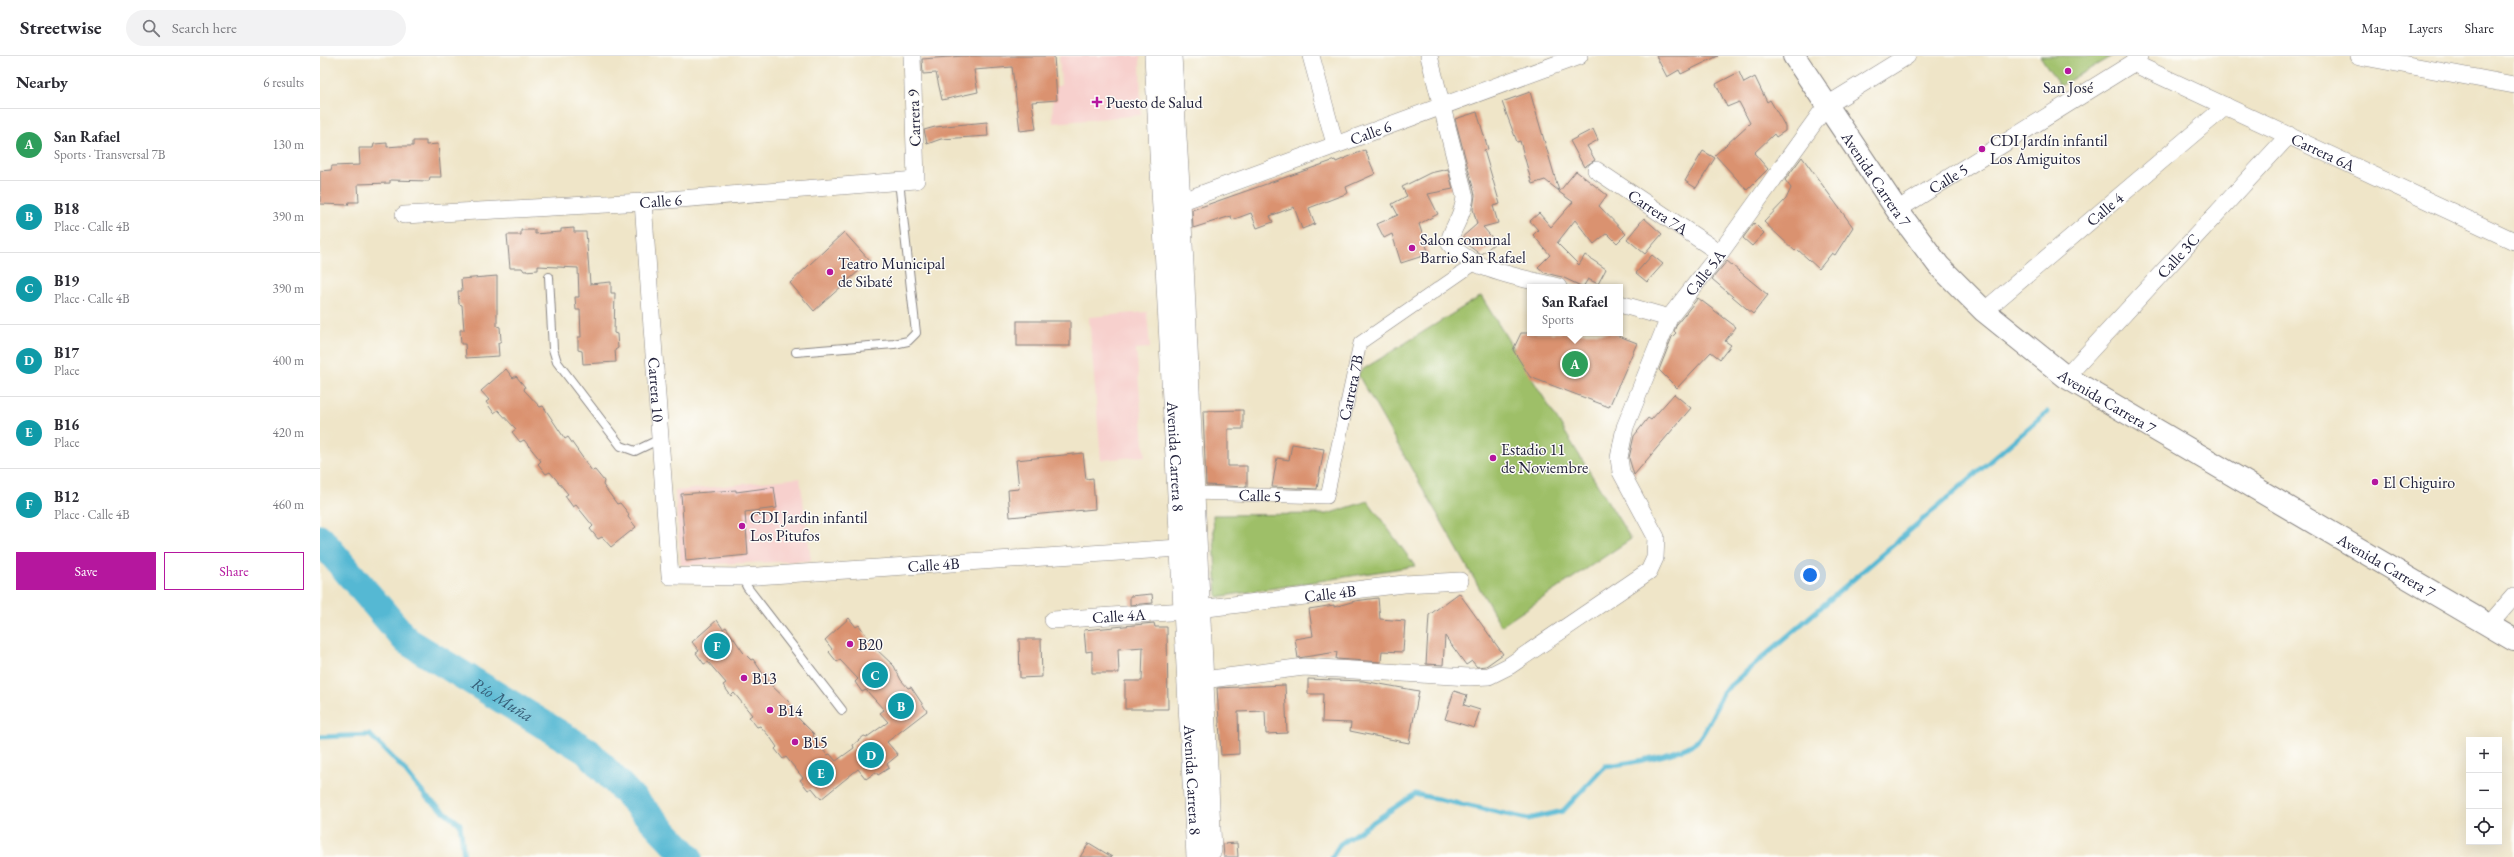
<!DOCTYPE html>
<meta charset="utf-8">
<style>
:root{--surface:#fff;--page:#f2f2f3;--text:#2b2b33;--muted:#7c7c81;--line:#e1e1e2;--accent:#b5179e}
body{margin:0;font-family:"EB Garamond",serif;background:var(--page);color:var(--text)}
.controls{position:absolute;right:12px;bottom:12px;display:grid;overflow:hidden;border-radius:0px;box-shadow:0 4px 16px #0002}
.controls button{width:36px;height:36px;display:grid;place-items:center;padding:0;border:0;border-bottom:1px solid var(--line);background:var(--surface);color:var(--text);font:20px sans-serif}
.you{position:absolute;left:1490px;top:519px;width:14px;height:14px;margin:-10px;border:3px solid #fff;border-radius:50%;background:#1a73e8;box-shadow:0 0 0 6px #1a73e833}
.badge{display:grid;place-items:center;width:26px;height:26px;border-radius:50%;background:var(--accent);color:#fff;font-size:13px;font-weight:700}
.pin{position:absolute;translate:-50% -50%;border:2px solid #fff;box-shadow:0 1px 4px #0006}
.popup{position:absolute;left:1207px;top:228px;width:96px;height:52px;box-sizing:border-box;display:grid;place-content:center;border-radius:0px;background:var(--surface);filter:drop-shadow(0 1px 3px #0005);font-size:13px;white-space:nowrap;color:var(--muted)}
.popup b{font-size:15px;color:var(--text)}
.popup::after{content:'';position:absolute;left:50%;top:100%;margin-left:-8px;border:8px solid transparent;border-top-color:var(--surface)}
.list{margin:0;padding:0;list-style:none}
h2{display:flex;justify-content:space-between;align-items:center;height:52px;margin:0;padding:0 16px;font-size:17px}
h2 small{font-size:13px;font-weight:400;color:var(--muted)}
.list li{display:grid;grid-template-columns:26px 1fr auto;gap:12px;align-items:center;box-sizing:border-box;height:72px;padding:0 16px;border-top:1px solid var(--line)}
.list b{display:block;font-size:15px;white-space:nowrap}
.list p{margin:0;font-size:13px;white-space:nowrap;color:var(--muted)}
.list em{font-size:13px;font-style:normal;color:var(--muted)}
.actions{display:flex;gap:8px;padding:12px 16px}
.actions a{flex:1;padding:9px 0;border:1px solid var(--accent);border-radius:0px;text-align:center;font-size:14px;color:var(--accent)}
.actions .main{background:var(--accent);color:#fff}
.icon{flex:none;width:22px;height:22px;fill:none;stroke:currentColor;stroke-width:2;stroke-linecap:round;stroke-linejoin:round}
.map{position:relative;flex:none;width:2194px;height:801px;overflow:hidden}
header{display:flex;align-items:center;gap:24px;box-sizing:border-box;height:56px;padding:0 20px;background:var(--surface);border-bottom:1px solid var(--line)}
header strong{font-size:19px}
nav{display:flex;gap:22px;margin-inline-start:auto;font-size:14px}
.search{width:280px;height:36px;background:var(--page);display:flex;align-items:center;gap:10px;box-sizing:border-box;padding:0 14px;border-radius:22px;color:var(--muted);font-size:15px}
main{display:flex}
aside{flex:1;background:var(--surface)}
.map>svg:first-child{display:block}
</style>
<header>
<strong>Streetwise</strong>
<div class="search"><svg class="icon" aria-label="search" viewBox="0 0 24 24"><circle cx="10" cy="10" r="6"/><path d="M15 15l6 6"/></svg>Search here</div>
<nav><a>Map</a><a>Layers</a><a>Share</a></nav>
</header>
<main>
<aside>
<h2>Nearby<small>6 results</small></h2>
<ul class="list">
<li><span class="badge" style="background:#2e9e5b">A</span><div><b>San Rafael</b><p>Sports · Transversal 7B</p></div><em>130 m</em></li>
<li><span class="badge" style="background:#0f9aa8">B</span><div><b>B18</b><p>Place · Calle 4B</p></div><em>390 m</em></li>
<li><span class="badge" style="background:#0f9aa8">C</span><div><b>B19</b><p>Place · Calle 4B</p></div><em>390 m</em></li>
<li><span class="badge" style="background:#0f9aa8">D</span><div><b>B17</b><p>Place</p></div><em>400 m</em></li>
<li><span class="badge" style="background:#0f9aa8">E</span><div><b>B16</b><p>Place</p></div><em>420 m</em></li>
<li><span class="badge" style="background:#0f9aa8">F</span><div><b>B12</b><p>Place · Calle 4B</p></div><em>460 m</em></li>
</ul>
<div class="actions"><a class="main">Save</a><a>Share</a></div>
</aside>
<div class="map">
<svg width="2194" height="801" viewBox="0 0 2194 801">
<rect width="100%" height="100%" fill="#fdfcf7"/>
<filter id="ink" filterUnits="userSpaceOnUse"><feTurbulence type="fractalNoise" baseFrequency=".025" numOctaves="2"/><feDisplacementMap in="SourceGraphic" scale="8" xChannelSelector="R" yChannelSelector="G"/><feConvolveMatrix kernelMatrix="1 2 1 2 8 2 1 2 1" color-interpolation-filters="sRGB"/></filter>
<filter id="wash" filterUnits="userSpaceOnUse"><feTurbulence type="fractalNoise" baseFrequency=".012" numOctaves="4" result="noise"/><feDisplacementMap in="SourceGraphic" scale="16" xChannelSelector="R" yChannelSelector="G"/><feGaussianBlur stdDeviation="0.9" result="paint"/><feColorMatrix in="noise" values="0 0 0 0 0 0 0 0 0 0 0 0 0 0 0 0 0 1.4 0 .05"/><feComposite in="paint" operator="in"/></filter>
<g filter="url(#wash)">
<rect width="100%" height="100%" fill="#efe5c8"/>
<g fill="#f7d0cd">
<path d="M739,0H820L821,59L733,67L732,32L741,29Z"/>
<path d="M827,256L830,292L816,293L825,400L781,404L769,261Z"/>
<path d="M480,422L491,505L361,509L355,435Z"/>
</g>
<g fill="#9ebf68" stroke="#607052">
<path d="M1720,0H1792L1740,30Z"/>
<path d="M1161,240L1311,483L1181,570L1037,317Z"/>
<path d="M1048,445L1095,510L897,541L893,459L1007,458Z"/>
</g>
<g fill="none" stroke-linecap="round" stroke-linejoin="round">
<g stroke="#54b8d3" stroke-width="5">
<path d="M0,681L50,679L82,711L106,741L140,768L144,801"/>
<path d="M1012,801L1020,788L1095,738L1208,763L1243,755L1285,710C1304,708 1366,698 1378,684C1389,671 1396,650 1404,635L1727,356"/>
</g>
<path stroke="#54b8d3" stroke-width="29" id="s1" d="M0,483L87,585L267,695L368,801"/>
</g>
<g id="blocks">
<g fill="#da926f">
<path d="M643,0H734L737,44L712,46L716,73L700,75L692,11L654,14L658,36L622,44L616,17L603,18L602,3Z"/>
<path d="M1336,0H1398L1361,18L1359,14L1347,21Z"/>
<path d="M1419,16L1424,27L1435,21L1447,46L1450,44L1465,70V75L1456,81L1454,78L1434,97L1448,113L1427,134L1395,99L1430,67L1419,46L1407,51L1396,28Z"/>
<path d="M1210,36L1239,135L1225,124L1212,128L1200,85L1197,86L1182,46Z"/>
<path d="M1157,56L1168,93L1164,94L1180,148L1173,150L1178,167L1163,171L1176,186L1161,199L1140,183L1157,168L1153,153L1155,139L1135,63Z"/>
<path d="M667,66L668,80L621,83L607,88L605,78L604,74L615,71Z"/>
<path d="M1273,73L1278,84L1267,90L1275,104L1264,111L1250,85Z"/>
<path d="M93,85H106V89L118,88L121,121H110L109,125L70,124V127L38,128L39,146H29L28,149L0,148V115L11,114L12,110L40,109L39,92H53L54,88L67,87V91L79,90H93Z"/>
<path d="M1045,94L1055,118L1026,131L1028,137L989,152L995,168L982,173L974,151L950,160L953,166L937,172L931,157L912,164L911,160L873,172L872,154L1015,104L1016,106Z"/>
<path d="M1383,95L1395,102L1376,132L1365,125Z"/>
<path d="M1482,101L1533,171L1515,199L1512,197L1499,213L1477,193L1475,195L1444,166L1466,143L1471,132L1465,124Z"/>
<path d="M1128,113L1133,133L1108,138L1118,158L1099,168L1109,198L1081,207L1072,178L1064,182L1057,168L1078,159L1072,148L1087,140L1082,131L1110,117Z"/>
<path d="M1256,115L1287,139L1279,150L1306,178L1297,187L1287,177L1274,188L1255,164L1237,187L1259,209L1265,199L1286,213L1278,228L1268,223L1263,231L1242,221L1225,217L1218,211L1230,199L1213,179L1218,174L1210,165L1219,157L1231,171L1253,146L1239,136Z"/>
<path d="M1324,162L1342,178L1325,198L1307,183Z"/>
<path d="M1434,167L1444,177L1432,190L1423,182Z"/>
<path d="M254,172V176H266L270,228L291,226V237H295L294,277L297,278L298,292L295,294L296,306L263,308L262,295L258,294V281H261L260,254H256L255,241H259L258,212L218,210V214L204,215L202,212H190L187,179H201V174H215V178L227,177L241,176V173Z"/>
<path d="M524,176L550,205L494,255L470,227Z"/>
<path d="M1332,199L1343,208L1327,226L1316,217Z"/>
<path d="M1407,205L1448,239L1433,258L1392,223Z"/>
<path d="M177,220V270L180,271L181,285L178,287L179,300L146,302L145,288H141L140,274H144L142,249L139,248L138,235H142L141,223Z"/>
<path d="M1378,242L1416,271L1405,285L1411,289L1400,303L1391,296L1357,332L1339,314L1352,281L1356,277L1354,275L1357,268Z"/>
<rect x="697" y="265" width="53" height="25"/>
<path d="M1201,277H1291L1317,287L1289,351L1210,321L1193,294Z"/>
<path d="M186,313L193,322L196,320L205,331L204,334L220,351L223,350L245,383L248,381L272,415L275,414L284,425L283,429L297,448L300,447L309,458L308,461L316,471L291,491L282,481L278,483L270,473L273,470L256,449L253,451L245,440L248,438L230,416L226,418L218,408L221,405L204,384L200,386L192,376L196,373L178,354L174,357L166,346L169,344L161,335Z"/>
<path d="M1354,338L1371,352L1314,419L1309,402L1314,380L1328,362L1331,364Z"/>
<path d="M923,354V373H908V410H927V431L886,429L883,355Z"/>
<path d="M972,388L1004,393L997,433L952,431L957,402L969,404Z"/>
<path d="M763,397L766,423L773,422L775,453L690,461L688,434L699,433L696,404Z"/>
<path d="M454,431L457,452L425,456L428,499L366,505L361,438L416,434V436Z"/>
<path d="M1139,537L1183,598L1166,610L1157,611L1152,605L1146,609L1125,580L1123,609L1106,608L1109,559Z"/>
<path d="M832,538L833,547L810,549V540Z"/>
<path d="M1058,542L1060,563L1085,565L1083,596L1062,595L1061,606L1016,603L1017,596L978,602L975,583L993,580L989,553L1014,549V551L1035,545Z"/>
<path d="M529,562L536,571L539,569L555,592L574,610L581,624L588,632L591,631L607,655L567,686L578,699L567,708L569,712L558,719L556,716L546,723L538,713L501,743L492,732L488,734L480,724L483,722L466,701L463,703L455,693L457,691L450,681L440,670L437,671L429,661L432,659L414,637L411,640L403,629L406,627L388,606L384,608L376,597L379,595L372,586L397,564L403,573L406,571L423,596L431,604L433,603L450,628L469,646L475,659L494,678L493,681L507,699L510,698L516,705L534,692L533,689L544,680L547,681L568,666L560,657L564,654L546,634L542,636L535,626L538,623L520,604L517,606L509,596L512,593L505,584Z"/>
<path d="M834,567L835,571H847L848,653H805V625H822L823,591L798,593L799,617H772V595L766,596L764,574Z"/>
<path d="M699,583H721L722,621L700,622Z"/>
<path d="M988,623L1043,625L1099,635L1089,687L1030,675L1031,667L1002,666L1003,638H988Z"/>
<path d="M965,629L967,677L946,678L945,655L918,656L919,698L901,699L897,632Z"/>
<path d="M1134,635L1147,639L1144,649L1160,654L1154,672L1125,663Z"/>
<path d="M769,787L792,801H760Z"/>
<path d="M917,787L918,801H904L903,788Z"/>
</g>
</g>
</g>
<g filter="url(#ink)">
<use href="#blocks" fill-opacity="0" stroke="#888482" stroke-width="1"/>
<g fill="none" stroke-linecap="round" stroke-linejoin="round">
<defs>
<g id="service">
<path d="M229,221L233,293L237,306L301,390L315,395L340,383"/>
<path d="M476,296L574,288L588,285L596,277L579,125"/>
<path d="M422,521L427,531L522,654"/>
</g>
<g id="pedestrian">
<path id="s2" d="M874,437L1007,441L1040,287L1154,208"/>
</g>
<g id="minor">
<path d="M991,0L1015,88"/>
<path d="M1109,0L1145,141C1143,161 1133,169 1129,186C1148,215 1206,222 1238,231"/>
<path d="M2039,0L2194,29"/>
<path id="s3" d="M1813,7L2194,185"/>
<path id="s4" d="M1276,114L1400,197"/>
<path id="s5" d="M323,146L350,520L422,521L874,491"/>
<path id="s6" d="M849,148L860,146L1259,0"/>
<path id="s7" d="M1577,154L1813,7L1819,0"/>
<path id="s8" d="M84,159L323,146L596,124L592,0"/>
<path d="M1300,248L1349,262"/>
<path id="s9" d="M1664,255L1906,50"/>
<path id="s10" d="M1746,321L1969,79"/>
<path id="s11" d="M879,553L1084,528L1140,525"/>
<path id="s12" d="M733,564L864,555"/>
<path d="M2169,569L2194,540"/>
<path id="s13" d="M883,624L984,611L1149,621L1169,620L1189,610L1329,515L1335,502L1336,481L1301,416L1299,402L1305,371L1349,262L1400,197L1506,50L1587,0"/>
</g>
<g id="tertiary">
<path id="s14" d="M835,0L877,801"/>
<path d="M851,0L860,146L891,794"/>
</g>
<g id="primary">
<path id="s15" d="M1474,0L1577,154L1619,210L1664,255L1746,321L2194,584"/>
</g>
</defs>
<use href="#service" stroke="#888482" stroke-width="10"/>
<use href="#pedestrian" stroke="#888482" stroke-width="14"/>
<use href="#minor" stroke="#888482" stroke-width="18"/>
<use href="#tertiary" stroke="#888482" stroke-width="22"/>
<use href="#primary" stroke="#888482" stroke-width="24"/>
<use href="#service" stroke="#fff" stroke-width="8"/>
<use href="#pedestrian" stroke="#fff" stroke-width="13"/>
<use href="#minor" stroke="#fff" stroke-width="17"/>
<use href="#tertiary" stroke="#fff" stroke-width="21"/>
<use href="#primary" stroke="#fff" stroke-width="22"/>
</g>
</g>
<g fill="#b5179e" stroke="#fdfcf7" stroke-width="1.5">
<circle cx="1748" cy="15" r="4"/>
<path d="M775 40h4v4h4v4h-4v4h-4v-4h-4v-4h4z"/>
<circle cx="1662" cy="93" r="4"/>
<circle cx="1092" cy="192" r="4"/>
<circle cx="510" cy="216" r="4"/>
<circle cx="1173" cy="402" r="4"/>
<circle cx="2055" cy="426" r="4"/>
<circle cx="422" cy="470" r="4"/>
<circle cx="530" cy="588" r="4"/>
<circle cx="424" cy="622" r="4"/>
<circle cx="450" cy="654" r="4"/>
<circle cx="475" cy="686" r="4"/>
</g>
<g text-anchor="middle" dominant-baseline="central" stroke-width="3" stroke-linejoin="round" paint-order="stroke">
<g font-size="16" fill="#22223b" stroke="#fdfcf7" text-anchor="start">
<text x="1748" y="31" text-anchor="middle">San José</text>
<text x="786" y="46">Puesto de Salud</text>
<text x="1670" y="84">CDI Jardín infantil<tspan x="1670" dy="18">Los Amiguitos</tspan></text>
<text x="1100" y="183">Salon comunal<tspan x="1100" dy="18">Barrio San Rafael</tspan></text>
<text x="518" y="207">Teatro Municipal<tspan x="518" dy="18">de Sibaté</tspan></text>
<text x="1181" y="393">Estadio 11<tspan x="1181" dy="18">de Noviembre</tspan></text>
<text x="2063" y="426">El Chiguiro</text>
<text x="430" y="461">CDI Jardin infantil<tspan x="430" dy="18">Los Pitufos</tspan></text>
<text x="538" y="588">B20</text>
<text x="432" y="622">B13</text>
<text x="458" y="654">B14</text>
<text x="483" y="686">B15</text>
</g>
<g font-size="16" fill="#22223b" stroke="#fdfcf7">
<text transform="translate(594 62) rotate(-92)">Carrera 9</text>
<text stroke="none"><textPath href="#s6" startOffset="214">Calle 6</textPath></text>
<text stroke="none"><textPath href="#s3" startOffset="210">Carrera 6A</textPath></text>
<text stroke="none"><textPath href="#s15" startOffset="148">Avenida Carrera 7</textPath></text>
<text stroke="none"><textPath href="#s7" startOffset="60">Calle 5</textPath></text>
<text stroke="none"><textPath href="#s8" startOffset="257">Calle 6</textPath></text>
<text stroke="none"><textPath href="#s9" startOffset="158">Calle 4</textPath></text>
<text stroke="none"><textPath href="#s4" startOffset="75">Carrera 7A</textPath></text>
<text stroke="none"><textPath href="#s10" startOffset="165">Calle 3C</textPath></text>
<text stroke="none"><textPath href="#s13" startOffset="809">Calle 5A</textPath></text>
<text stroke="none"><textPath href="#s2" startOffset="245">Carrera 7B</textPath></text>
<text stroke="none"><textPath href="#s5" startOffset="188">Carrera 10</textPath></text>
<text stroke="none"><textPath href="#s15" startOffset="472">Avenida Carrera 7</textPath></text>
<text stroke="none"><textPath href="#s14" startOffset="401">Avenida Carrera 8</textPath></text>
<text stroke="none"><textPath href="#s2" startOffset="66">Calle 5</textPath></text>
<text stroke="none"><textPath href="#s5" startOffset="639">Calle 4B</textPath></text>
<text stroke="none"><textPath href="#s15" startOffset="796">Avenida Carrera 7</textPath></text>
<text stroke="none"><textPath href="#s11" startOffset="132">Calle 4B</textPath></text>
<text stroke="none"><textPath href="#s12" startOffset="66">Calle 4A</textPath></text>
<text stroke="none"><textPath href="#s14" startOffset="725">Avenida Carrera 8</textPath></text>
</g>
<g font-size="17" font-style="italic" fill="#365e78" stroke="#fdfcf7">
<text stroke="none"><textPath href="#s1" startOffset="246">Río Muña</textPath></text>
</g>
</g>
</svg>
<div class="controls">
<button>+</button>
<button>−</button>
<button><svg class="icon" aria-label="locate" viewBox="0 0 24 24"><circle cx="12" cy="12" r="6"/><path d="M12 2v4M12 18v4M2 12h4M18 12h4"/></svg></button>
</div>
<div class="you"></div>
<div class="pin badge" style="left:1255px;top:308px;background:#2e9e5b">A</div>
<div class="popup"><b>San Rafael</b>Sports</div>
<div class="pin badge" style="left:581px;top:650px;background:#0f9aa8">B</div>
<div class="pin badge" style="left:555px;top:619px;background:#0f9aa8">C</div>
<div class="pin badge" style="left:551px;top:699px;background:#0f9aa8">D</div>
<div class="pin badge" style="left:501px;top:717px;background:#0f9aa8">E</div>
<div class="pin badge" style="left:397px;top:590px;background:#0f9aa8">F</div>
</div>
</main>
